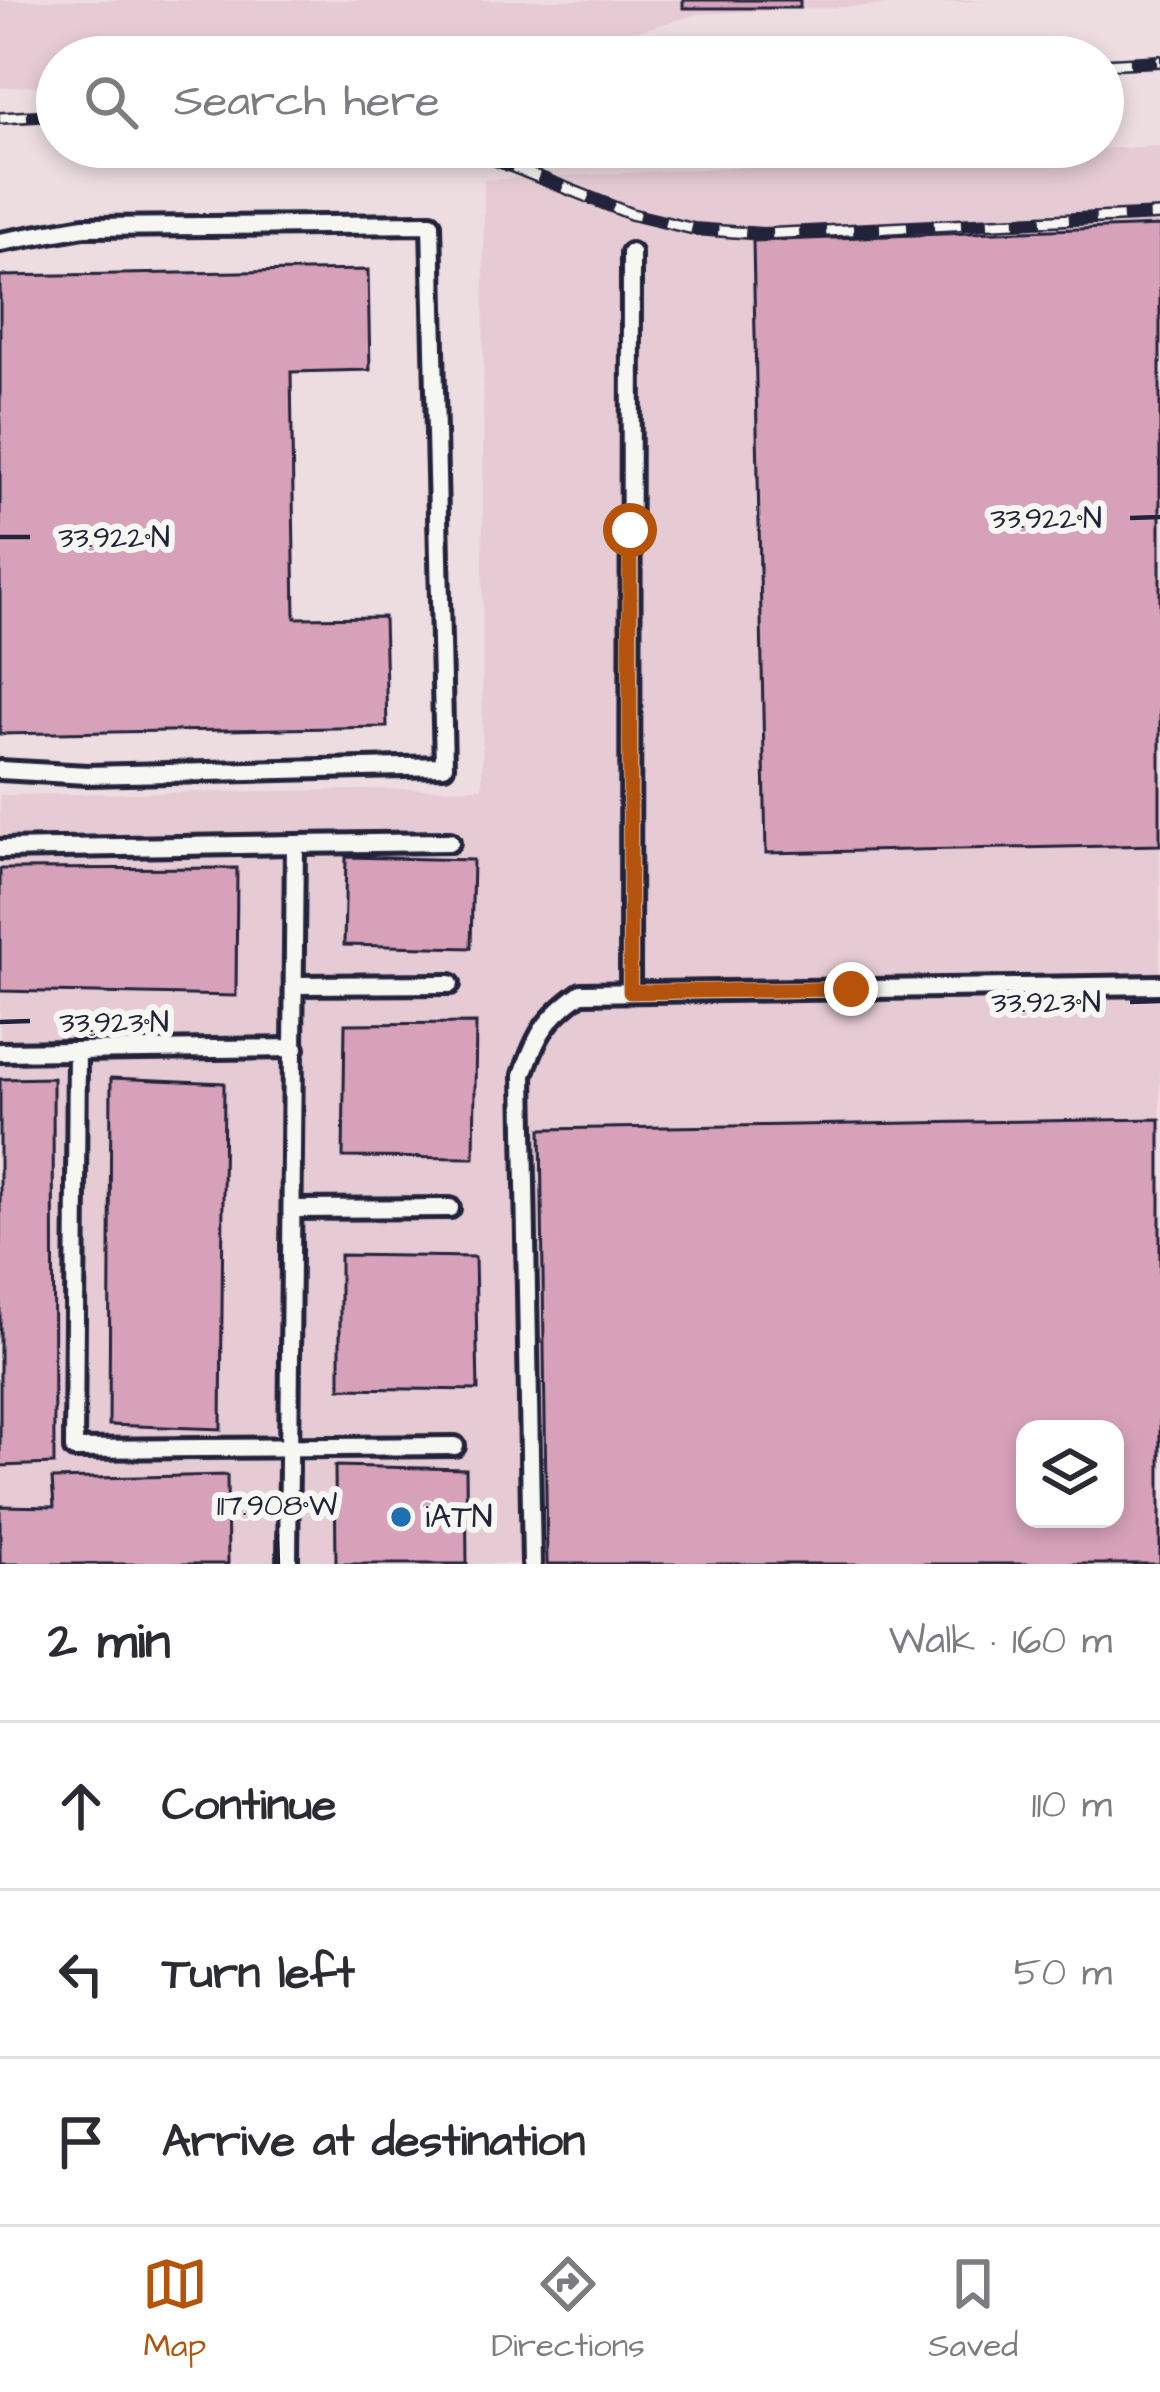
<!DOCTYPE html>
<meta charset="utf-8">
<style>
:root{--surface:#fff;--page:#f7f7f7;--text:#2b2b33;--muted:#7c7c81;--line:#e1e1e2;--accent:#b45309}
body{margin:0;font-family:"Architects Daughter",sans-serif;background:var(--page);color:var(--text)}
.controls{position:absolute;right:36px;bottom:36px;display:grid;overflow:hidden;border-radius:24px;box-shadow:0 6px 18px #0003}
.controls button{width:108px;height:108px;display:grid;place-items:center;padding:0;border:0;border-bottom:3px solid var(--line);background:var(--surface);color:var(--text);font:60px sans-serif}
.stop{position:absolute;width:36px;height:36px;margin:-27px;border:9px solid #b45309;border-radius:50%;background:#fff}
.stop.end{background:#b45309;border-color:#fff;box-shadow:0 3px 12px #0008}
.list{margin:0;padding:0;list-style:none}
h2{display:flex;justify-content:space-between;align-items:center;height:156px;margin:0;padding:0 48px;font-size:51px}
h2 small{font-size:39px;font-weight:400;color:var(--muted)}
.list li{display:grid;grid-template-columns:78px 1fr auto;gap:36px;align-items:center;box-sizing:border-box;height:168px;padding:0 48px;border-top:3px solid var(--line)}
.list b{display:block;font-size:45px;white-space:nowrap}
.list em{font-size:39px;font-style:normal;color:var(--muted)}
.icon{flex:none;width:66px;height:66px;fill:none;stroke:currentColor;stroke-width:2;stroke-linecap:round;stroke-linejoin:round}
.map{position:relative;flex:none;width:1160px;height:1564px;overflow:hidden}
.search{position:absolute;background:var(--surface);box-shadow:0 6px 18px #0003;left:36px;right:36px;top:36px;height:132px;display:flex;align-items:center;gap:30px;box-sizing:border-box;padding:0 42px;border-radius:66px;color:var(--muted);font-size:45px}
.sheet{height:660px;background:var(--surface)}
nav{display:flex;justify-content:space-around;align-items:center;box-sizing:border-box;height:168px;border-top:3px solid var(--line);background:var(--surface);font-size:33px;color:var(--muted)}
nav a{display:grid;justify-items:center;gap:6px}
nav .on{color:var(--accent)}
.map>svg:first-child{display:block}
</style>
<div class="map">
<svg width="1160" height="1564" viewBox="0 0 1160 1564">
<rect width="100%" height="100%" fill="#eddde1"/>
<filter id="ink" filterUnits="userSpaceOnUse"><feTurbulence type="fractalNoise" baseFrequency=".00833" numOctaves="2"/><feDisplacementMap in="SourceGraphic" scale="24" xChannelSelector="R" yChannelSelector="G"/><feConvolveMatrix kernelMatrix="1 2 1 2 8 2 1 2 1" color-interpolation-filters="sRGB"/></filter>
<g filter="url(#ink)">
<g fill="#e6cbd5" fill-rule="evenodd">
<path d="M0,0H993L699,14L588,45L423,57H57V84L0,88Z"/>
<path d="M1160,146V1564H0V795L482,788L484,180ZM1025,1429H1115V1519H1025Z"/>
</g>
<g fill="#d7a2b9" stroke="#22223b" stroke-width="3" fill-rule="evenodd">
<rect x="683" y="0" width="117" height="8"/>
<path d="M1160,226V845L766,853L753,241Z"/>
<path d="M368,270L370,370L291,372L295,618L384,617L387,727L0,734V276Z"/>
<path d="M346,857L473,860L471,948L344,945Z"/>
<path d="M237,868L236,996L0,991V869Z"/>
<path d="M476,1023L474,1158L343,1157L345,1024Z"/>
<path d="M53,1078L54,1464L0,1466V1079Z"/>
<path d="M111,1078L224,1083L221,1429L109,1425Z"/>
<path d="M1160,1119V1564H547L541,1129ZM1025,1429H1115V1519H1025Z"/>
<path d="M340,1255L475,1257L478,1390L340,1388Z"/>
<path d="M335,1466L466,1469L467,1564H336Z"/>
<path d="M227,1475L228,1564H0V1506L54,1507L52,1479Z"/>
</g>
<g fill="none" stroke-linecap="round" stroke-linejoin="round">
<defs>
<g id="lane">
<path d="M0,242L84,227L431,224L444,766L87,775L0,770"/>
<path d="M295,844L450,842"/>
<path d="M0,849L295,844L288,1564"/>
<path d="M295,985L450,984"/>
<path d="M630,992L631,253"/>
<path d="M77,1051L74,1449L455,1446"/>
<path d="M0,1052L295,1048"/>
<path d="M293,1209L450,1208"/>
<path d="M532,1564L523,1075C537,1034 545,1019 581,993L1160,985"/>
</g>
</defs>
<use href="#lane" stroke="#22223b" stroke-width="26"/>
<use href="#lane" stroke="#f6f6f2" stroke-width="16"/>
<defs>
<g id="rail">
<path d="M1103,64L1160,61"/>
<path d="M0,118L57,115"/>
<path d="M463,147L631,214L694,229L763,234L1160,215"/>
</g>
</defs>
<use href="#rail" stroke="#22223b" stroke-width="14"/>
<use href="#rail" stroke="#f6f6f2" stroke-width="9" stroke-dasharray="27" stroke-linecap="butt"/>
</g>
</g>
<g fill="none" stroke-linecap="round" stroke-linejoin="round" filter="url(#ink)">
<path stroke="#b45309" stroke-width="15" d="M630,530V992L851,989"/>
</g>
<path fill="none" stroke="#22223b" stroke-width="4.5" d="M1130,518L1160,517M0,537H30M1130,1002L1160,1001M0,1022L30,1021M277,1534L278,1564"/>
<circle fill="#1f6fb2" stroke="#f6f6f2" stroke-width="4.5" cx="401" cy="1517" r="12"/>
<g text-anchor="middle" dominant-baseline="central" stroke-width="12" stroke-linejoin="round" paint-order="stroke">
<g font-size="33" fill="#22223b" stroke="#f6f6f2" text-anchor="start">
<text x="425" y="1517">iATN</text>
</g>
</g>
<g font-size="30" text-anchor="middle" fill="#22223b" stroke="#f6f6f2" stroke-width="12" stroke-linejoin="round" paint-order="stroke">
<text x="1046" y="528">33.922°N</text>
<text x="114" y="547">33.922°N</text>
<text x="1046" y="1012">33.923°N</text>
<text x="114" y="1032">33.923°N</text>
<text x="277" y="1515">117.908°W</text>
</g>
</svg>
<div class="controls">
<button><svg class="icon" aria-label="layers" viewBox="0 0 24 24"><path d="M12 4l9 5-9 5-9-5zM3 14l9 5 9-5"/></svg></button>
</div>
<div class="stop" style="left:630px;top:530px"></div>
<div class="stop end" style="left:851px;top:989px"></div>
<div class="search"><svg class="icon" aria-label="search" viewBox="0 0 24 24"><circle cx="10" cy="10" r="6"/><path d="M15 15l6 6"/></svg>Search here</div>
</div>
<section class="sheet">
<h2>2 min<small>Walk · 160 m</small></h2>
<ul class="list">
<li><svg class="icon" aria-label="ahead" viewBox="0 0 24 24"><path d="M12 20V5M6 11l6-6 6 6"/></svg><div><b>Continue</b></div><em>110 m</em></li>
<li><svg class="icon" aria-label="left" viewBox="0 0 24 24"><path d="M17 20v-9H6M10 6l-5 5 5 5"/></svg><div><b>Turn left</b></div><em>50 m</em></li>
<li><svg class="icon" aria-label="arrive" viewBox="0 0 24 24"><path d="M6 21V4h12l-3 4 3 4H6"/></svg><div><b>Arrive at destination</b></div></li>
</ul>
</section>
<nav>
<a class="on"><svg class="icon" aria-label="map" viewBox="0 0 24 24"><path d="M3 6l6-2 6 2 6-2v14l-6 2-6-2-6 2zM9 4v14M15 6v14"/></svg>Map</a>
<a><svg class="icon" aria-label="directions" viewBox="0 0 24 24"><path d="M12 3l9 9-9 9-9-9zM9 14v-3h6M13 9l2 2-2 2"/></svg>Directions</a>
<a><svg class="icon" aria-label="saved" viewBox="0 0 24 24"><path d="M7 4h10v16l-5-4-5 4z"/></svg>Saved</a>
</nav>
